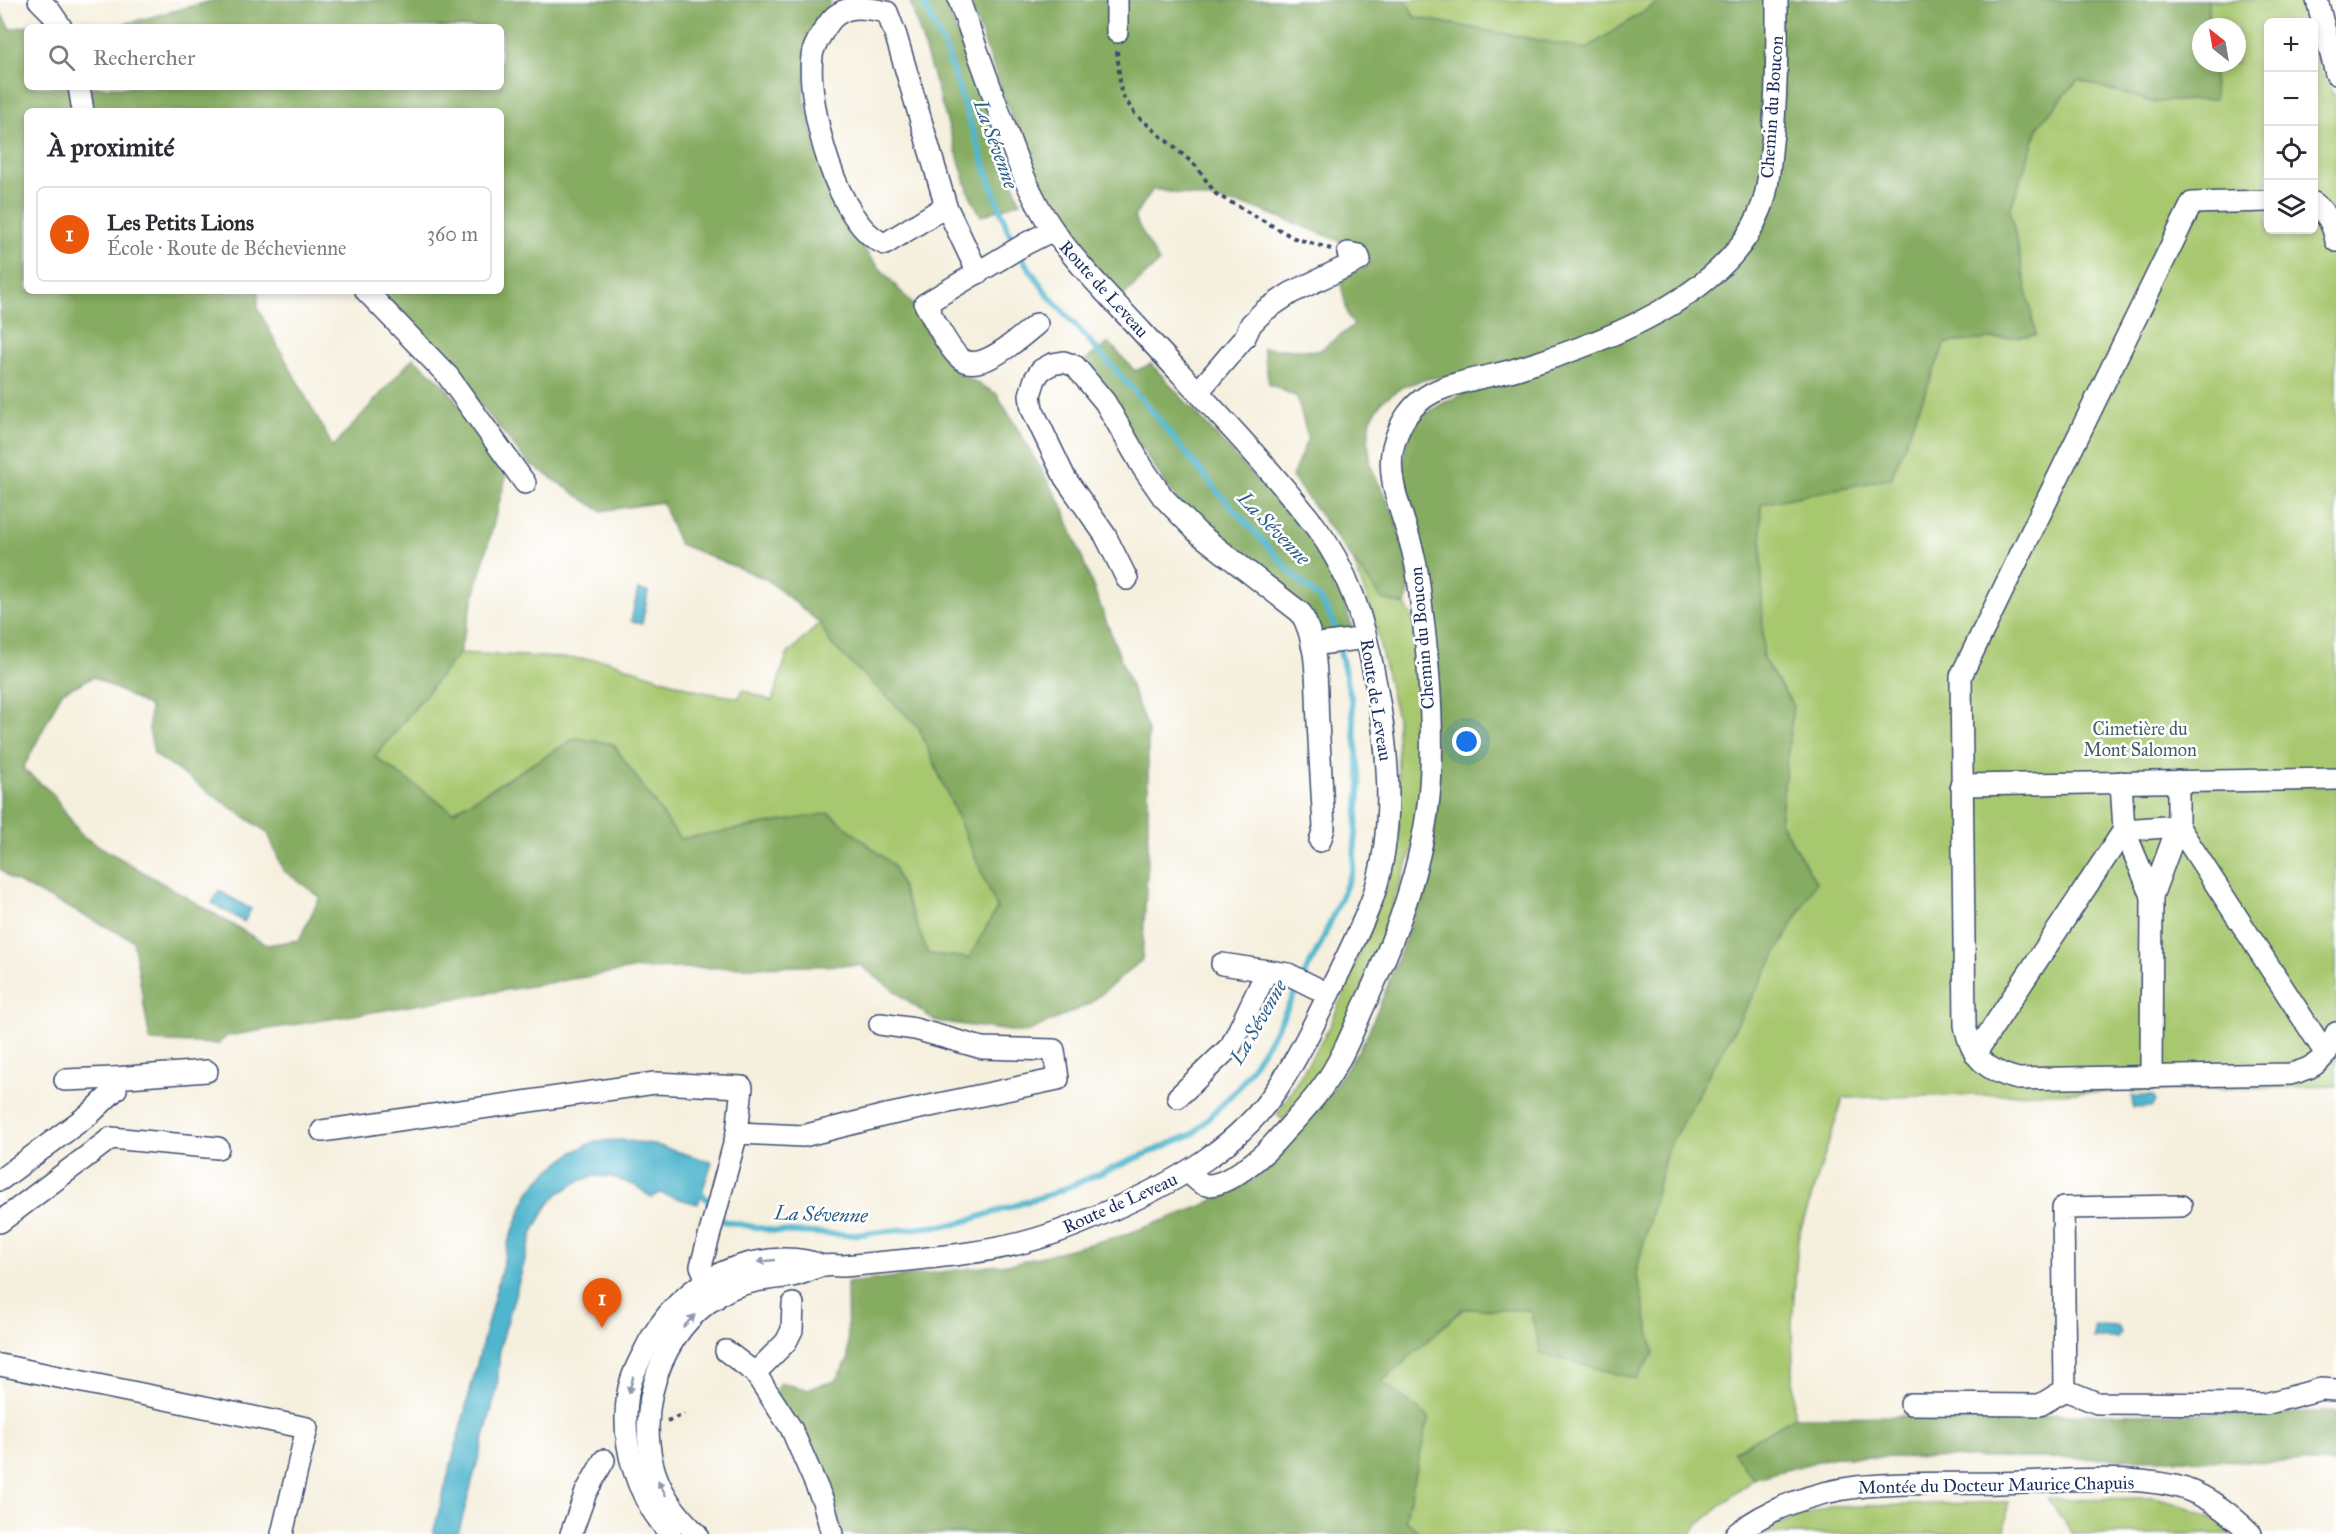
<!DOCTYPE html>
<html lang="fr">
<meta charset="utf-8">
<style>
:root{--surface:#fff;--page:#f7f7f7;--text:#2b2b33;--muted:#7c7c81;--line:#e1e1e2;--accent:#ea580c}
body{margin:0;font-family:"IM FELL Great Primer",serif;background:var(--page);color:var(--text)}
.controls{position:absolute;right:18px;top:18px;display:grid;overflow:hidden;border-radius:9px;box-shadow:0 3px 9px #0003}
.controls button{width:54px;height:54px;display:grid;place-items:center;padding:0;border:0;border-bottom:2px solid var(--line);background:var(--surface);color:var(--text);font:30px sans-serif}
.compass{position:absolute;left:2192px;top:18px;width:54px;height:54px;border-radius:50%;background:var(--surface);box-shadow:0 3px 9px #0003;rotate:329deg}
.you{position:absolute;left:1467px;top:742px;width:21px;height:21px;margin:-15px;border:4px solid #fff;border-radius:50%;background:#1a73e8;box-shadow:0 0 0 9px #1a73e833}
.badge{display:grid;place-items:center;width:39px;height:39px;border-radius:50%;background:var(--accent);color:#fff;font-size:20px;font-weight:700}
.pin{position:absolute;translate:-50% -50px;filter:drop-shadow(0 2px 3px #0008)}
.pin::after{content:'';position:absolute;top:32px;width:21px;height:18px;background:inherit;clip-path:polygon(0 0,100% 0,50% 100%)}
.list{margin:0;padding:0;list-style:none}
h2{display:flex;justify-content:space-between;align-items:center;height:78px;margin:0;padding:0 24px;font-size:26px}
h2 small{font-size:20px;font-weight:400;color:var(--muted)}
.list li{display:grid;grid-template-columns:39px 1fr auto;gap:18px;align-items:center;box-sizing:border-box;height:96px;margin:0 12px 12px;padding:0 12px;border:2px solid var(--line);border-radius:9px}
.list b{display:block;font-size:22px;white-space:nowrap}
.list p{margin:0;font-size:20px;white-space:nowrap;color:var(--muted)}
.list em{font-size:20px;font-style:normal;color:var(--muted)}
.icon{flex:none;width:33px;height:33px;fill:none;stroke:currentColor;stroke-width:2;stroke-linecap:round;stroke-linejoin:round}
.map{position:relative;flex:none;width:2336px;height:1534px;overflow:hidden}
.search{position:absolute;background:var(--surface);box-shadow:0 3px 9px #0003;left:24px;top:24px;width:480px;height:66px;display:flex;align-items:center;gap:15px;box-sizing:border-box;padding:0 21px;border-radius:9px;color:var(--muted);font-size:22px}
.panel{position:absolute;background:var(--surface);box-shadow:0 3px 9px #0003;left:24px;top:108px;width:480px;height:186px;border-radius:9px}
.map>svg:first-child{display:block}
</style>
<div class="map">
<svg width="2336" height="1534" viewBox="0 0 2336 1534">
<rect width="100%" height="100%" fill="#fff"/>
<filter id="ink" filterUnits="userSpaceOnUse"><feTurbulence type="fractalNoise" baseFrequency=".0167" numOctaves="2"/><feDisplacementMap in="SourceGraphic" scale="12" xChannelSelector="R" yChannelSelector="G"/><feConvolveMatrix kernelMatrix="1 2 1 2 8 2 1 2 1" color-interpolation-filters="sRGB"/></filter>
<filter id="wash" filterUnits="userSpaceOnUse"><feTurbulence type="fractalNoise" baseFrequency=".008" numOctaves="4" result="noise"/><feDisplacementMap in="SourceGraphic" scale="24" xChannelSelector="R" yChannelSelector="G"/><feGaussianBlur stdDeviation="1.35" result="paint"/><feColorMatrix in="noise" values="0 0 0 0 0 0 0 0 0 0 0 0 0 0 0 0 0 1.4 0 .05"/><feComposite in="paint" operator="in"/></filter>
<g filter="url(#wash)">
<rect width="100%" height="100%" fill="#f5efdd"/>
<g fill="#a8c870" stroke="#627c67" stroke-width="1.5">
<path d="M1406,0H1662L1586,49L1414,17Z"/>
<path d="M2208,0H2307L2310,22H2268V230H2314V39L2318,64L2336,101V1086L1843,1098L1798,1238L1792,1324L1794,1417L1733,1452L1753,1479L1697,1526L1691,1534H1421L1405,1520L1428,1417L1381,1382L1463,1309L1531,1310L1654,1353L1636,1272L1667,1150L1816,882L1780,822L1793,705L1763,659L1761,503L1891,478L1945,343L2036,335L2010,210L2039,125L2078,80L2152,102L2214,99L2212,63H2237V27H2210Z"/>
<path d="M1353,560L1382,599L1405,605L1413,619L1425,753L1415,841L1386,926L1346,1030L1312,1083L1283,1120L1277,1115L1330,1027L1390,875L1399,830L1397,718L1373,616Z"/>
<path d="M820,623L831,644L918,726L997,908L969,958L928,954L893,865L829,814L680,839L613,744L575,738L453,812L375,757L459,653L606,660L698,691L739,698L743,690L772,701L787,655Z"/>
<path d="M2155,1498C2181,1505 2213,1512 2232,1534H2073L2048,1499Z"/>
<path d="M2008,1502L2005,1534H1762L1780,1523L1829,1507Z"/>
</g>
<g fill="#86ac62" stroke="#506e60" stroke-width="1.5" fill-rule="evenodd">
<path d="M215,0H831L809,52L803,94L833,205L869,256L920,313L953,370L997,394L1062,505L1148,731V854L1142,960L1089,1004L1025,1033L935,1021L860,965L633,969L227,1036L218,1044L150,1041L133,940L11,879L0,869V11L10,29L50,22L52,27H27V87H69L71,111H27V291H258V309L333,447L413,358L445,385L502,466L506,477L459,653L375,757L453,812L576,738L613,744L680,839L829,813L893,865L928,954L969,958L997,908L918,726L831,644L820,623L766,579L679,544L662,502L601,511L527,462L443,359L377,291H501V111H95L88,87H501V27H113ZM94,677L150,707L149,728L154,754L268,833L283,870L320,897L299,940L267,945L82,836L52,793L23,769L62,692Z"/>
<path d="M908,0H945L1020,202L981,216L969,193L910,1Z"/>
<path d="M969,0H1406L1414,17L1586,49L1662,0H2208L2210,27H2201V63H2212L2215,99L2152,102L2078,80L2039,125L2010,210L2036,335L1945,343L1891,478L1761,504L1763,659L1793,705L1780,822L1816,882L1667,1150L1636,1272L1654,1353L1636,1379L1541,1354L1530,1310L1462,1309L1382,1382L1429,1417L1405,1520L1421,1534H843L834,1499L810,1442L774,1395L780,1383L807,1389L835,1381L848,1360L847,1283L1016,1263L1124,1235L1202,1206L1255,1179L1281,1154L1332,1090L1365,1040L1385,992L1420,899L1432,853L1438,775L1412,511L1403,465L1406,446L1412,429L1426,413L1449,400L1477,389L1488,370L1427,379L1404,386L1382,401L1371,419L1368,441L1371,467L1396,519L1411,585L1405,605L1382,599L1292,477L1308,438L1297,397L1269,384L1263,348L1319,351L1354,325L1348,316L1340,279L1370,265L1366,251L1253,207L1153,189L1134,217L1159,262L1123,296L1084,253L1031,171Z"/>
<path d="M1109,343L1135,371L1151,364L1318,547L1340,591L1353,630L1323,635L1298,603L1185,512L1083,362Z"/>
<path d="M2336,1412V1464L2183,1459L1834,1457L1753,1479L1733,1452L1794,1417Z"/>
</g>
<g fill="#4fb6cd" stroke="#357296" stroke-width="1.5">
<path d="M638,590L648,592L642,624L631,621Z"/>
<path d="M219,891L251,909L244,922L212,903Z"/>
<path d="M2153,1096L2156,1101L2153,1107L2133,1108L2132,1096Z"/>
<path d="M621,1140L653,1144L712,1162L698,1204L659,1193L652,1198L636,1186L612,1177L594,1176L579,1181L559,1193L547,1206L533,1232L500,1347L497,1389L458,1534H433L509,1240L530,1190L547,1172L574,1152L595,1141Z"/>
<path d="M2094,1325L2118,1326L2121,1333L2117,1338H2094Z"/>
</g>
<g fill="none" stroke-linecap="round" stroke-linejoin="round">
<g stroke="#4fb6cd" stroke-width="6">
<path d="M697,1187L711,1205"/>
<path d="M719,1216L723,1221L775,1231L851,1235L957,1224L1054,1193L1193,1134L1239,1087L1278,1026L1322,941L1353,870L1360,782L1351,698L1333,621L1320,599L1290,571L1218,492L1140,397L1048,295L1024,261L1008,230L989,178L946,51L922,0"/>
</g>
</g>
</g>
<g filter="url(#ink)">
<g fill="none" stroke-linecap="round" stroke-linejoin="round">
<defs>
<g id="minor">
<path d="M39,0L50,11L61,27"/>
<path d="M2317,0L2336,74"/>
<path d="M1117,32V0"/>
<path d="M79,87L83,111"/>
<path d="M2268,201L2192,203L1961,676L1965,1025C1971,1058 1987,1071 2018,1079L2290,1074C2317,1068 2326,1059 2336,1033"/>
<path d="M2314,203C2327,214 2333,224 2336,241"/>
<path d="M946,206L885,244C837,227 806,103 812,56C813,46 829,19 838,14C853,4 870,9 887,12L896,36L946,206L978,273"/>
<path d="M366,291L448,376L525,483"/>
<path d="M1037,324C1020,337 982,374 961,359C948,349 934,319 925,304L1027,243L1053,230"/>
<path d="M1198,392L1245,337L1251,324L1264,311L1291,293L1360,260L1358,255L1348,253"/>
<path d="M1127,579L1105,535L1065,478L1032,409L1030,395L1035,379L1041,370L1052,364L1064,362L1075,366L1105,402L1143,468L1163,497L1198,533L1301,613C1319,644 1316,687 1318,722C1320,757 1322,793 1324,828L1320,841"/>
<path d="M1312,645L1366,638"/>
<path d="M2121,782L2124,830L2178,826V781"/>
<path d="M1961,785L2336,779"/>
<path d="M1222,964L1288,974L1328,994"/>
<path d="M1975,1054L2124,830L2152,896L2178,826L2326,1054"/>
<path d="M2151,1077L2152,896"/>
<path d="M65,1080L114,1078"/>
<path d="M1178,1097L1231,1046L1267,971"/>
<path d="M322,1131L655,1083L742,1087L737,1133"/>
<path d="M1189,1172C1194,1177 1199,1184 1207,1185C1228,1186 1264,1155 1276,1141C1291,1124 1308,1107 1321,1089C1339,1065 1351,1036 1363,1008C1398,933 1428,853 1431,769C1433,715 1428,656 1421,602C1419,587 1418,572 1414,557C1407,522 1385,483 1393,447C1399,424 1411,404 1432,393C1458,380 1492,377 1520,368C1602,343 1726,297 1760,211C1768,193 1769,171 1771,152C1777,101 1777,51 1777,0"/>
<path d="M0,1180L91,1113L116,1089L114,1078L207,1071"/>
<path d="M2181,1206L2063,1208L2065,1390L2097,1403L2265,1404L2321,1389L2336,1390"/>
<path d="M0,1222L111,1138L218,1148"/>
<path d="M715,1299L701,1266L737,1133L803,1136L882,1116L1058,1079L1054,1050L982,1048L915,1029L880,1024"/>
<path d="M726,1351L755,1373L791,1428L823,1501L832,1534"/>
<path d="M0,1365L307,1428L282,1534"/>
<path d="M755,1373L786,1342L792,1330L793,1304"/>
<path d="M1911,1404L2040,1405L2065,1390"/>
<path d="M571,1534L586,1492L604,1460"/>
<path d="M670,1534C636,1495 620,1445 628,1393C631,1375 641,1358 649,1342C671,1303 706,1273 751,1263C774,1258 801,1257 823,1266"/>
<path d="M697,1534C677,1516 658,1490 652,1462C637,1395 667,1321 730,1289C749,1280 771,1279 792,1276C803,1274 812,1268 823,1266C830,1265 837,1266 844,1266C866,1264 887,1262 908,1260C947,1256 987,1252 1025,1242C1056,1234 1086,1221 1116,1208C1177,1181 1239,1146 1277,1089C1299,1056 1316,1020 1333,985C1347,956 1362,927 1373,897C1397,825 1388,746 1374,674C1364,620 1348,569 1315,526C1262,458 1201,396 1143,333C1112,299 1078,266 1052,228C1027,192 1014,152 999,111C986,74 972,37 959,0"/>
<path d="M1736,1534C1768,1508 1816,1492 1857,1487C1904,1482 1952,1484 1998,1483C2055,1481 2120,1474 2175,1486C2205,1493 2230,1513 2251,1534"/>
</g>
</defs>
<use href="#minor" stroke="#3c4c71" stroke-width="24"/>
<g stroke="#3c4c71" stroke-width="4" stroke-dasharray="4.5 4.5" stroke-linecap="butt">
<path d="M1117,51L1121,93L1135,114L1195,165L1216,194L1294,238L1331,249"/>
<path d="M667,1421L684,1414"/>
</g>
<use href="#minor" stroke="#fff" stroke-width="21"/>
</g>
<defs><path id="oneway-solid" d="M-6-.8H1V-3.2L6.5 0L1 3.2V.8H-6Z" transform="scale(1.5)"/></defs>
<g fill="#8d97ae">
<use href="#oneway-solid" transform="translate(766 1261) rotate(174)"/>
<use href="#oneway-solid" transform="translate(689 1321) rotate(-46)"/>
<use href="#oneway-solid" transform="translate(631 1385) rotate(105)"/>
<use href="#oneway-solid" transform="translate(662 1488) rotate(-117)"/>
</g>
</g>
<g text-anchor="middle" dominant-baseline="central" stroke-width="5" stroke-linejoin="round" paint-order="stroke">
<g font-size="18" fill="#1b2f5e" stroke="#fff">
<text transform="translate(1772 107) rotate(-86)">Chemin du Boucon</text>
<text transform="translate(1104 289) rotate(48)">Route de Leveau</text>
<text transform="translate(1422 638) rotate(-95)">Chemin du Boucon</text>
<text transform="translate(1376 700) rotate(81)">Route de Leveau</text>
<text transform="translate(1120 1203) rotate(-24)">Route de Leveau</text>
<text transform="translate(1996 1485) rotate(-1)">Montée du Docteur Maurice Chapuis</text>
</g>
<g font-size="18" fill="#455d63" stroke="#fff">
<text x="2140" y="729">Cimetière du<tspan x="2140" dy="21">Mont Salomon</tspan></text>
</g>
<g font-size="20" font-style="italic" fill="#2d5e85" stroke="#fff">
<text transform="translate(996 144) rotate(70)">La Sévenne</text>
<text transform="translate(1274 528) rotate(46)">La Sévenne</text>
<text transform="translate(1258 1022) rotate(-60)">La Sévenne</text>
<text transform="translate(821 1214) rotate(2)">La Sévenne</text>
</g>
</g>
</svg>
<div class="controls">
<button>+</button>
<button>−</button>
<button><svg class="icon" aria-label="locate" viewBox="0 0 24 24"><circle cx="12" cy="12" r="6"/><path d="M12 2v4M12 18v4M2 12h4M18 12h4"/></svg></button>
<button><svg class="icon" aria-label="layers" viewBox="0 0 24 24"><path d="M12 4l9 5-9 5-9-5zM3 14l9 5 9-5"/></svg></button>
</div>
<svg class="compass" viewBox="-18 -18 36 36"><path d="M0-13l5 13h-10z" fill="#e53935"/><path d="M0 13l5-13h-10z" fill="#7c7c81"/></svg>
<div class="you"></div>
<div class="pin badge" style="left:602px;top:1328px">1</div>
<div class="search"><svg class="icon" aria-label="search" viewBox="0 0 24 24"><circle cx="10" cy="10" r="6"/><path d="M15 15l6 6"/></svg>Rechercher</div>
<section class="panel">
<h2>À proximité<small></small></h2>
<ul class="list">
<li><span class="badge">1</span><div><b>Les Petits Lions</b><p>École · Route de Béchevienne</p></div><em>360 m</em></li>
</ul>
</section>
</div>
